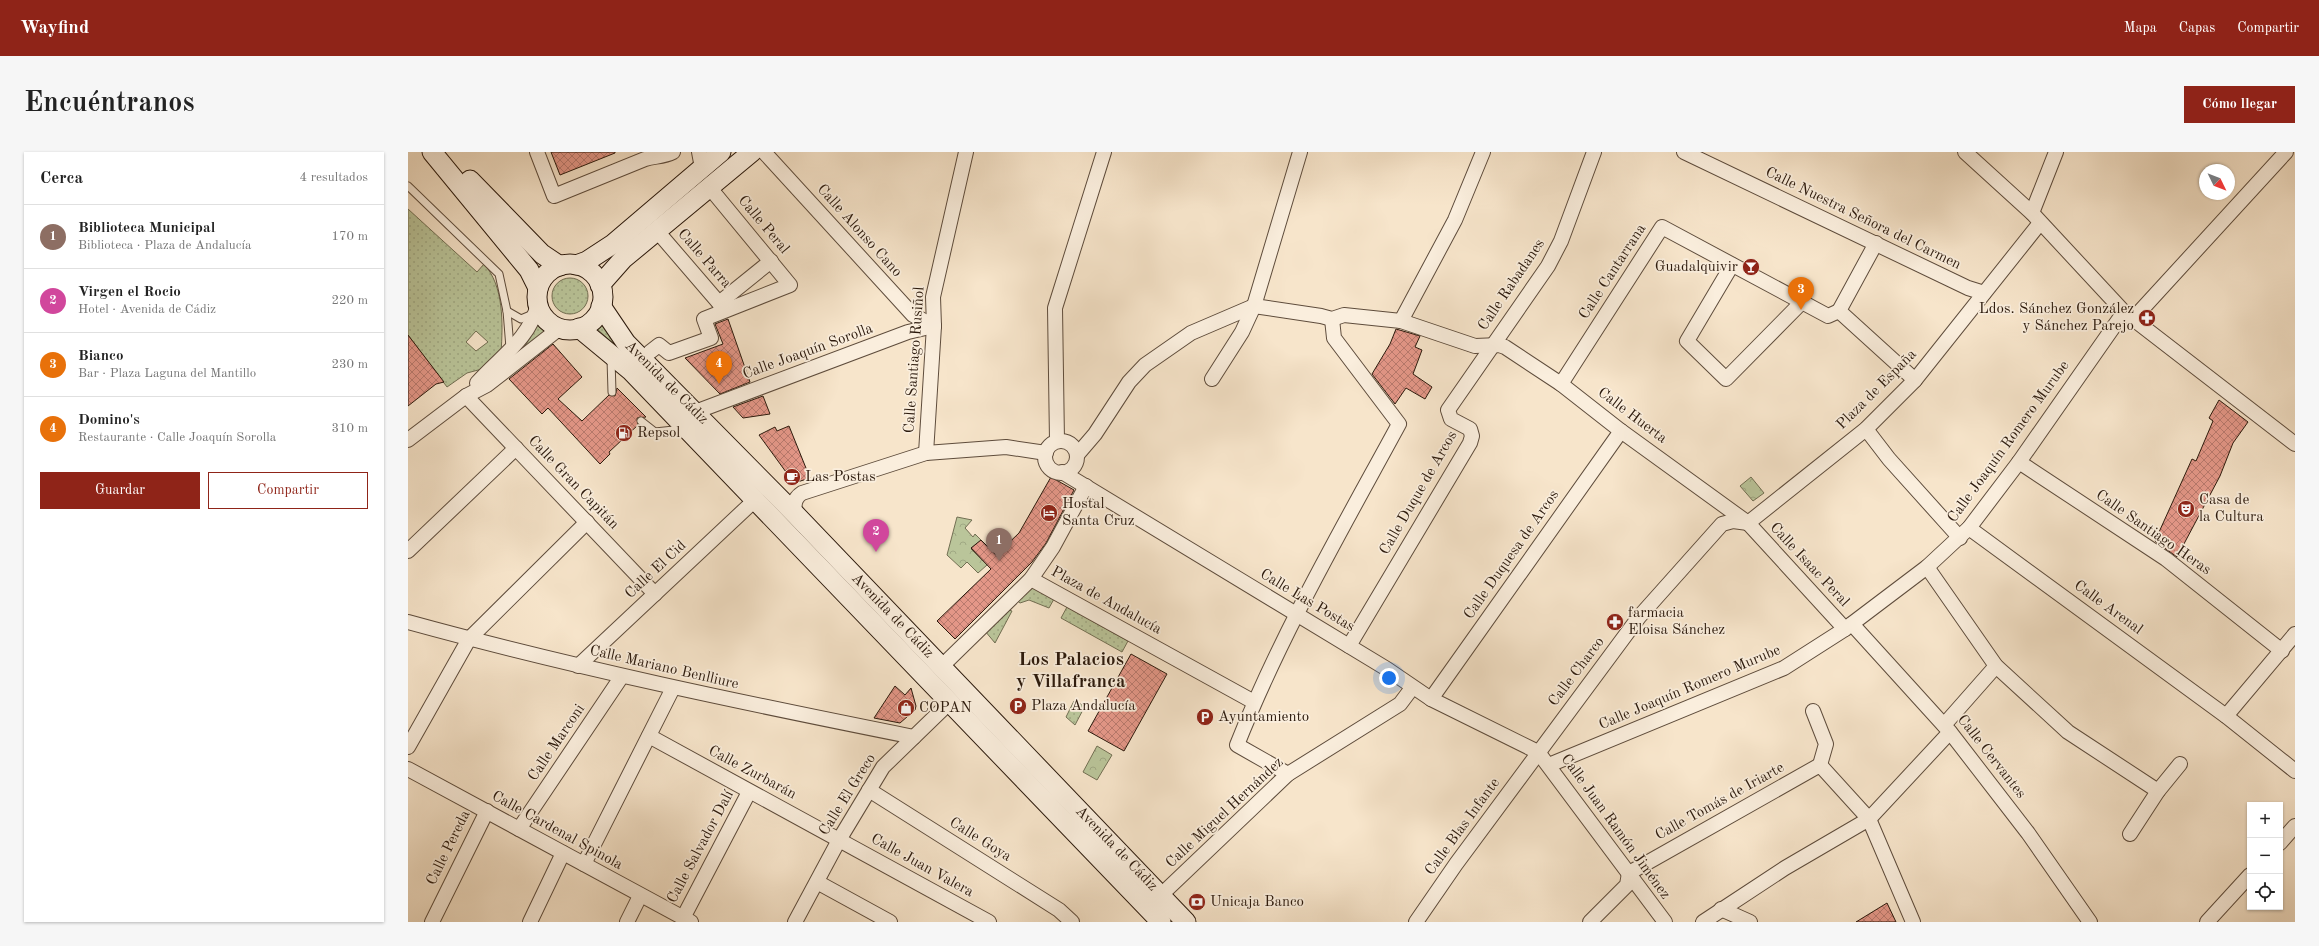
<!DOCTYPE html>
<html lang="es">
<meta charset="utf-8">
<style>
:root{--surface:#fff;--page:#f6f6f6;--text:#222;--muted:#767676;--line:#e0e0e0;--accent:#8f2418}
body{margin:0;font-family:"Old Standard TT",serif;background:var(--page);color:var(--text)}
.controls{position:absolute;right:12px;bottom:12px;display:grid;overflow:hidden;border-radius:0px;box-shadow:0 1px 3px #0004}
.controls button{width:36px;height:36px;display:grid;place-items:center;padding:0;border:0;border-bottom:1px solid var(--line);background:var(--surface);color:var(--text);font:20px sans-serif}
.compass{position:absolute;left:1791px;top:12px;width:36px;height:36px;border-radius:50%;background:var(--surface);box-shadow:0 1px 3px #0004;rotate:133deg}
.you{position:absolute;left:981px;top:526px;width:14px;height:14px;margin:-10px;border:3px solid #fff;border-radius:50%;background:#1a73e8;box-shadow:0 0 0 6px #1a73e833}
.badge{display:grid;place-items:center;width:26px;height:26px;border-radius:50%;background:var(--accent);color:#fff;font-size:13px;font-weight:700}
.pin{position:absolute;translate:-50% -33px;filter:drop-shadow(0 1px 2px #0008)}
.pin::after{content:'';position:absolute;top:21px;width:14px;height:12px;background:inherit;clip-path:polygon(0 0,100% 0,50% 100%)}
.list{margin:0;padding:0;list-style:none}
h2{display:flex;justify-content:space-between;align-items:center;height:52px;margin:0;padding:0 16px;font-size:17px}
h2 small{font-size:13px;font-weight:400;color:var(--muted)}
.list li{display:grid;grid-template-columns:26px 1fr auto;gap:12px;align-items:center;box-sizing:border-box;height:64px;padding:0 16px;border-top:1px solid var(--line)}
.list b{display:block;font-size:15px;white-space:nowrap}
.list p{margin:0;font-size:13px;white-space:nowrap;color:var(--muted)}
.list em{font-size:13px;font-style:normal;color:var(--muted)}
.actions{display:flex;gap:8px;padding:12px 16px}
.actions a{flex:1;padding:9px 0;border:1px solid var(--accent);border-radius:0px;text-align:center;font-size:14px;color:var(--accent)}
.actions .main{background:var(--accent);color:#fff}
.icon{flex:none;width:22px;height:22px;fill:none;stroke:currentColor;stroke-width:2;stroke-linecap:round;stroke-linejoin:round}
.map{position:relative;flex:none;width:1887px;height:770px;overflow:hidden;border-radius:0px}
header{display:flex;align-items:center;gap:24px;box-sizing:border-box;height:56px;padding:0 20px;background:var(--accent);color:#fff}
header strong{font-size:19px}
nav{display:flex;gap:22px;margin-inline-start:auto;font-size:14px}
.intro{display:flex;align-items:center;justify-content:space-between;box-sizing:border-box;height:96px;padding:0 24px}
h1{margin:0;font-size:28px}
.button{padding:10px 18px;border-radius:0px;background:var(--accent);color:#fff;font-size:14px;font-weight:700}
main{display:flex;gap:24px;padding:0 24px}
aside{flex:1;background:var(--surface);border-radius:0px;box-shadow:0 1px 3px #0004}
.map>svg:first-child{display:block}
</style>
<header>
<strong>Wayfind</strong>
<nav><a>Mapa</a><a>Capas</a><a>Compartir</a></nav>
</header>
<div class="intro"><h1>Encuéntranos</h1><a class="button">Cómo llegar</a></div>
<main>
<aside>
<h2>Cerca<small>4 resultados</small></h2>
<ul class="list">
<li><span class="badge" style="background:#8d6e63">1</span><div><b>Biblioteca Municipal</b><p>Biblioteca · Plaza de Andalucía</p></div><em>170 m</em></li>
<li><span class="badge" style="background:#d1479c">2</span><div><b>Virgen el Rocio</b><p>Hotel · Avenida de Cádiz</p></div><em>220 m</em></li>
<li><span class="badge" style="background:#e8710a">3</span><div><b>Bianco</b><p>Bar · Plaza Laguna del Mantillo</p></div><em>230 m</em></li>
<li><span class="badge" style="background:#e8710a">4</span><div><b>Domino's</b><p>Restaurante · Calle Joaquín Sorolla</p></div><em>310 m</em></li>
</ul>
<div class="actions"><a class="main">Guardar</a><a>Compartir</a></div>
</aside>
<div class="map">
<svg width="1887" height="770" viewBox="0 0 1887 770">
<defs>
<pattern id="grass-dots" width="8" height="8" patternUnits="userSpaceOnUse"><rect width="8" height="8" fill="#bac59a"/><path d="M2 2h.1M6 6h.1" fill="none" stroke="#a0a984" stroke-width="1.8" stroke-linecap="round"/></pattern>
<pattern id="forest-crowns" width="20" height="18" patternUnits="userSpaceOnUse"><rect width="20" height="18" fill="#bac59a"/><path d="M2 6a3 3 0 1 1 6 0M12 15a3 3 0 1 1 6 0" fill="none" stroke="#a0a984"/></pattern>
<pattern id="building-cross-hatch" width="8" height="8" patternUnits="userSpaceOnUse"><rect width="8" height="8" fill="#e49788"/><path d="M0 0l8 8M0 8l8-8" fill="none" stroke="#b97a6e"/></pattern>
</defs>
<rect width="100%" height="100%" fill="#f7e5cb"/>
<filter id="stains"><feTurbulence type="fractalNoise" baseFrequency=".005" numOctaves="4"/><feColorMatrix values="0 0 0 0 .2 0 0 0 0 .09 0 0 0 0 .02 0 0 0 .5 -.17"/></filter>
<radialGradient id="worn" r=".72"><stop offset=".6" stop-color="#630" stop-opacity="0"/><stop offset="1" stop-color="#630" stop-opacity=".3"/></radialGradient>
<g fill="url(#grass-dots)" stroke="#726f53" fill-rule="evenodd">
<path d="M0,57L69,120L76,112C96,134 95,172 93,201L74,217L59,221L39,235L0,183ZM68,179L80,190L68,199L58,190Z"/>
<circle cx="162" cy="144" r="18"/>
<path d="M194,171L211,197L188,176Z"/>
<path d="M130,172L139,180L115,197Z"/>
<path d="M625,436L646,447L641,456L621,448L612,451L607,447Z"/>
<path d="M659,455L720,489L714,500L653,466Z"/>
<path d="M598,457L604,459L587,491L577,479Z"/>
<path d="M666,549L677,554L667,573L658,565Z"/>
</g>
<g fill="url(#forest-crowns)" stroke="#726f53">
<path d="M1343,325L1356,341L1345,349L1332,334Z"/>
<path d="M549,365L564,368L557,376L565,385L567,382L573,388L563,397L579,413L570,421L559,410L553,416L539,403Z"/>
<path d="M689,594L704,603L689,628L675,620Z"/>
</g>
<g fill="url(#building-cross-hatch)" stroke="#2b190c">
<path d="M143,0H207V1L152,23Z"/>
<path d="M320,167L342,230L312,242L277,206L315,192L307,172Z"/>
<path d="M988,177L1012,184L1007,195L1014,198L1005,222L1024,235L1017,247L998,236L987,252L964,222L982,192Z"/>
<path d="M0,183L36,230L28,232L0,254Z"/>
<path d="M145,192L174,225L150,247L174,269L201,243L207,244L209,236L238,265L229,266L230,273L201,300L202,302L192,312L140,256L134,262L101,227Z"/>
<path d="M355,244L362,262L335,266L325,255Z"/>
<path d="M1811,248L1840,270L1825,291L1812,324L1769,405L1747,389L1784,307L1788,309L1805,269L1801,266Z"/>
<path d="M381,274L402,326L386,331L351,283L367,275L369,279Z"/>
<path d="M643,325L666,338L638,391L624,410L547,487L529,469L583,417L563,396L573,388L588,403L611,381Z"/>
<path d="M723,502L759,522L716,599L680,579Z"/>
<path d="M487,534L497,543L503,536L508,554L507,558L492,571L466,566Z"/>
<path d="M1479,751L1488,770H1448Z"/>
</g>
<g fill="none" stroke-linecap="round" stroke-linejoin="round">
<defs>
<g id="lane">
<path d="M0,34L91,122L99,159L102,196"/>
<path d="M99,159L113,167L125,162"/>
<path d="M203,207L204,240"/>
<path d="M233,269L247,280L275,277"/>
</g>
<g id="street">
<path d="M129,0L146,44L237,7C247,4 255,5 265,0"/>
<path d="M291,0L294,16"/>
<path d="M356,0L505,163L526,174"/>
<path d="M1276,0L1560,136L1576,141"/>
<path d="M1557,0L1624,61L1716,160L1887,292"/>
<path d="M1624,61L1648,0"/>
<path d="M249,79L317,158"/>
<path d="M1468,91L1431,159L1507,228"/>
<path d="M1324,113L1279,189L1318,227L1393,151"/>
<path d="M311,151L363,109"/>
<path d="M846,154L913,164L924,167L936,163L993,169L1067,194L1091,193L1097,195L1153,232L1213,279L1340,371L1437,477"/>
<path d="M1725,167L1878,0"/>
<path d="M993,169L1047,68L1075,0"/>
<path d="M242,200L251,193L261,201L303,186L296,167L382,133L302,36"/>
<path d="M804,227L834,180L846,154L892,0"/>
<path d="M69,231C92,205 121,188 130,152"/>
<path d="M1153,232L1254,75L1420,164L1431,159"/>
<path d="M58,244L247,442"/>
<path d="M287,260L500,180L526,174"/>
<path d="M1458,277L1481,307L1552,386"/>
<path d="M0,288L58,244L79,233L152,176"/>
<path d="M649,289L647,156L696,0"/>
<circle cx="653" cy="305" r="16"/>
<path d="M518,301L526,174L525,145L558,0"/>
<path d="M669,303L687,282L721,230L737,213L783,181L846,154"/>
<path d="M1611,310L1758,407L1874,499"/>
<path d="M654,320L979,517L1023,547L1130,600L1257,770"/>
<path d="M388,363C385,354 386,346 394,341L518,301L598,295L638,301"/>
<path d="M1340,371L1458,277L1507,228L1632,71"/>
<path d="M1561,376L1818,564L1887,619"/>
<path d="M0,399L108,296"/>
<path d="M1519,415L1588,514L1660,580L1750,639"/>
<path d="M623,427L846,550"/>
<path d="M0,470C167,516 336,551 506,585"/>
<path d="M1444,472L1542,580L1620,681L1682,770"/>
<path d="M941,494L1062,291L1064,284L1062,277L1043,267L1040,258L1140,114L1153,89L1186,0"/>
<path d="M170,514L348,347"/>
<path d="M533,515L623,427L645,395L678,334"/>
<path d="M1023,547L1213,279"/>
<path d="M1405,559L1418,592L1412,613"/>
<path d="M1818,564L1887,482"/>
<path d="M1536,573L1588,514"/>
<path d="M241,584L581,770"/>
<path d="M0,595L61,487L179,370"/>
<path d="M1141,613L1376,516L1437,477L1519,415L1561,376L1611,310L1716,160"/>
<path d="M0,617L283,770"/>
<path d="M880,622L829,593C873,482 934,377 991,272L926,186L924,167"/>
<path d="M461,638L651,758L664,770"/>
<path d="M111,677L214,524"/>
<path d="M1722,682L1750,639L1772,612"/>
<path d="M1872,691L1887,674"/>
<path d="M176,712L265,536"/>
<path d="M409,730L482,770"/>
<path d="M752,752V744L880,622L992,552L1004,536"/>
<path d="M1313,757L1342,770"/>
<path d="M275,766L341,640"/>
<path d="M24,770L79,659"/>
<path d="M122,770L155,701"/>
<path d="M219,770L232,744"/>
<path d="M387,770L431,688L475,615L542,550"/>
<path d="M1008,770L1048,712L1231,465L1314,372L1325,369L1340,371"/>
<path d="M1182,770L1219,733L1221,721L1412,613L1461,667L1505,770"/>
<path d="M1295,770L1377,716L1461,667L1542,580"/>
<path d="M1799,770L1842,723"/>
</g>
<g id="secondary">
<path d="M24,0L121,118L130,136"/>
<path d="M62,28L134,102L152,114"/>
<circle cx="162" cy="145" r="33"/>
<path d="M168,113L179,109L205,92L313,0"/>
<path d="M192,133L215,107L344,0"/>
<path d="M193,154L218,191L388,363L778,770"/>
<path d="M171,176L223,219L753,770"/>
</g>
</defs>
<use href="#lane" stroke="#5e4c3c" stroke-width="9"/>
<use href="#street" stroke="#5e4c3c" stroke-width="16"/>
<use href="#secondary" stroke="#2b190c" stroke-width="21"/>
<use href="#lane" stroke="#faeedd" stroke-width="7"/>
<use href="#street" stroke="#faeedd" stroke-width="14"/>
<use href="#secondary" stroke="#faeedd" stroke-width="19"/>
</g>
<defs>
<symbol id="bar-disc" viewBox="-11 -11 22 22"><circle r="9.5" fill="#8f2418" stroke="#faeedd"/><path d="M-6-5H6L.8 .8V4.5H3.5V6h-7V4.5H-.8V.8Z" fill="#fff"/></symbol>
<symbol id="pharmacy-disc" viewBox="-11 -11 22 22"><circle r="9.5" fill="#8f2418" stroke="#faeedd"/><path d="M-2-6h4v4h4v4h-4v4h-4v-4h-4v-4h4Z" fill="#fff"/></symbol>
<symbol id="fuel-disc" viewBox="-11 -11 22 22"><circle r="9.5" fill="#8f2418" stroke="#faeedd"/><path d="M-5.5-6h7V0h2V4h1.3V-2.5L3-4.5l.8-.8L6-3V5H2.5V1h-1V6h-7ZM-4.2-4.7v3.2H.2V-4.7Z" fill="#fff"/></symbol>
<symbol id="cafe-disc" viewBox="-11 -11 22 22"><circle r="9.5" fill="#8f2418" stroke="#faeedd"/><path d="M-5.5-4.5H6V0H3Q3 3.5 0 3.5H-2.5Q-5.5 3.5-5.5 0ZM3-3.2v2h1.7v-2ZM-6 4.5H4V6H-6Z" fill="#fff"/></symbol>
<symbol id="theatre-disc" viewBox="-11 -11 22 22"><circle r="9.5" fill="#8f2418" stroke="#faeedd"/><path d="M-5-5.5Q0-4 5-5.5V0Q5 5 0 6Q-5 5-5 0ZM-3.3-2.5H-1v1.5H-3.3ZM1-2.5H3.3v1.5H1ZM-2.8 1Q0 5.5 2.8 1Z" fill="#fff"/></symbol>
<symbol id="hotel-disc" viewBox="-11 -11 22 22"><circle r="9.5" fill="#8f2418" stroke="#faeedd"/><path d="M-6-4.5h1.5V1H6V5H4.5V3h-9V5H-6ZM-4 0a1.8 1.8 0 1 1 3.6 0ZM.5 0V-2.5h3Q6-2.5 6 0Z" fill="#fff"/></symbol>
<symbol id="parking-disc" viewBox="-11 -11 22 22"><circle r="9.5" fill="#8f2418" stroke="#faeedd"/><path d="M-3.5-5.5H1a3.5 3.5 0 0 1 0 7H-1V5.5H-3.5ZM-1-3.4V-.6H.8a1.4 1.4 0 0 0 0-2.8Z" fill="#fff"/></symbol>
<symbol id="shop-disc" viewBox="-11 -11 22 22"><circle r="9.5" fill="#8f2418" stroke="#faeedd"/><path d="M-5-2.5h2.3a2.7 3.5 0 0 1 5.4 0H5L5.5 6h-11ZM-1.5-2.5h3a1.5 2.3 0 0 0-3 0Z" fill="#fff"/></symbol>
<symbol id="bank-disc" viewBox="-11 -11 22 22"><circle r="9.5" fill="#8f2418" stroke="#faeedd"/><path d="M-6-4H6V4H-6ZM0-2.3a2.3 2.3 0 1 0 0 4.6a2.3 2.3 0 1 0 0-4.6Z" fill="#fff"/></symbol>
</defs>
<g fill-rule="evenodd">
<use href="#bar-disc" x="1333" y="105" width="20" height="20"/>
<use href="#pharmacy-disc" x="1729" y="156" width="20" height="20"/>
<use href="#fuel-disc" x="206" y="271" width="20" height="20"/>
<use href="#cafe-disc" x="374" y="315" width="20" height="20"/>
<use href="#theatre-disc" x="1768" y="347" width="20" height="20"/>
<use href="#hotel-disc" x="631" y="351" width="20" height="20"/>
<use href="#pharmacy-disc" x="1197" y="460" width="20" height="20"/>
<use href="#parking-disc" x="600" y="544" width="20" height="20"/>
<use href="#shop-disc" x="488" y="546" width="20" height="20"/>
<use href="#parking-disc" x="787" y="555" width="20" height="20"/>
<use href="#bank-disc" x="779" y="740" width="20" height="20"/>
</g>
<g text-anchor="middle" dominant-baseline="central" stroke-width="3.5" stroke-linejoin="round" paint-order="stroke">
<g font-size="15" fill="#2b190c" stroke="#faeedd">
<text transform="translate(1455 67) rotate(26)">Calle Nuestra Señora del Carmen</text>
<text transform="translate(355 73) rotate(50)">Calle Peral</text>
<text transform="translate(451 79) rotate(48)">Calle Alonso Cano</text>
<text transform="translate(296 107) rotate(49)">Calle Parra</text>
<text transform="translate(1205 120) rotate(-57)">Calle Cantarrana</text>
<text transform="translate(1104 133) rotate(-56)">Calle Rabadanes</text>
<text transform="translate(400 200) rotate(-20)">Calle Joaquín Sorolla</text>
<text transform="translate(507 208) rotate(-86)">Calle Santiago Rusiñol</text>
<text transform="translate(258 231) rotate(45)">Avenida de Cádiz</text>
<text transform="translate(1469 238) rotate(-45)">Plaza de España</text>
<text transform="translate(1224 264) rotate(37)">Calle Huerta</text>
<text transform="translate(1601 290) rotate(-54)">Calle Joaquín Romero Murube</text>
<text transform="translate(165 331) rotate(46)">Calle Gran Capitán</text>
<text transform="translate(1011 341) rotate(-60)">Calle Duque de Arcos</text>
<text transform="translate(1745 381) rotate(35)">Calle Santiago Heras</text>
<text transform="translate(1104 403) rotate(-55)">Calle Duquesa de Arcos</text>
<text transform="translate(1401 413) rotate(47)">Calle Isaac Peral</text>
<text transform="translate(248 418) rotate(-43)">Calle El Cid</text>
<text transform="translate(698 449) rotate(29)">Plaza de Andalucía</text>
<text transform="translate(899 449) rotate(31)">Calle Las Postas</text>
<text transform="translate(1700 456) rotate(36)">Calle Arenal</text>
<text transform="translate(484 464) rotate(46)">Avenida de Cádiz</text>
<text transform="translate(256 516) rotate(13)">Calle Mariano Benlliure</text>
<text transform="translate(1169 520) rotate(-53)">Calle Charco</text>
<text transform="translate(1282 536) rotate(-23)">Calle Joaquín Romero Murube</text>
<text transform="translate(149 591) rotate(-56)">Calle Marconi</text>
<text transform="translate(1583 605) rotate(52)">Calle Cervantes</text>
<text transform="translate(344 621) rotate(28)">Calle Zurbarán</text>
<text transform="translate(440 643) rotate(-58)">Calle El Greco</text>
<text transform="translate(1312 650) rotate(-29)">Calle Tomás de Iriarte</text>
<text transform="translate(817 661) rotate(-43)">Calle Miguel Hernández</text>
<text transform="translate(1055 675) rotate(-54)">Calle Blas Infante</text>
<text transform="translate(1207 675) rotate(54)">Calle Juan Ramón Jiménez</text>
<text transform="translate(149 679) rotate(29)">Calle Cardenal Spinola</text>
<text transform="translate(572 688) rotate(32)">Calle Goya</text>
<text transform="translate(293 695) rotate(-62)">Calle Salvador Dalí</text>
<text transform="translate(41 696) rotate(-64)">Calle Pereda</text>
<text transform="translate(708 697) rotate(46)">Avenida de Cádiz</text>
<text transform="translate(514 714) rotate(29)">Calle Juan Valera</text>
</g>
<g font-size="15" fill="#2b190c" stroke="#faeedd" text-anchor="start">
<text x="1330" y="115" text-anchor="end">Guadalquivir</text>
<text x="1726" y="157" text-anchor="end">Ldos. Sánchez González<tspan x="1726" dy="17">y Sánchez Parejo</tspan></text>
<text x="229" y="281">Repsol</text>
<text x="397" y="325">Las Postas</text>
<text x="1791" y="348">Casa de<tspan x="1791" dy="17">la Cultura</tspan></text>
<text x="654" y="352">Hostal<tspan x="654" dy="17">Santa Cruz</tspan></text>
<text x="1220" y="461">farmacia<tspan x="1220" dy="17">Eloisa Sánchez</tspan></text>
<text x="623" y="554">Plaza Andalucía</text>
<text x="511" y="556">COPAN</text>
<text x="810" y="565">Ayuntamiento</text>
<text x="802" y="750">Unicaja Banco</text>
</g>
<g font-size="19" font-weight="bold" fill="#2b190c" stroke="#faeedd">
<text x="663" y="508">Los Palacios<tspan x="663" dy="22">y Villafranca</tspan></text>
</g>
</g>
<rect width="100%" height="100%" filter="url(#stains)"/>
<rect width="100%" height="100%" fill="url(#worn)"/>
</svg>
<div class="controls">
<button>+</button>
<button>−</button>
<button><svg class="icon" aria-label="locate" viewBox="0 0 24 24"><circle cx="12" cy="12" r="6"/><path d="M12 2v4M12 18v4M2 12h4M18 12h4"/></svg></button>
</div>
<svg class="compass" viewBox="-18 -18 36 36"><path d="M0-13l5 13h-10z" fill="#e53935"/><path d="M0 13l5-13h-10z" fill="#767676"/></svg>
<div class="you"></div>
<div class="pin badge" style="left:591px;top:409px;background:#8d6e63">1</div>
<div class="pin badge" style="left:468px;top:400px;background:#d1479c">2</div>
<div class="pin badge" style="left:1393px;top:158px;background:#e8710a">3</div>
<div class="pin badge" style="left:311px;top:232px;background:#e8710a">4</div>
</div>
</main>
